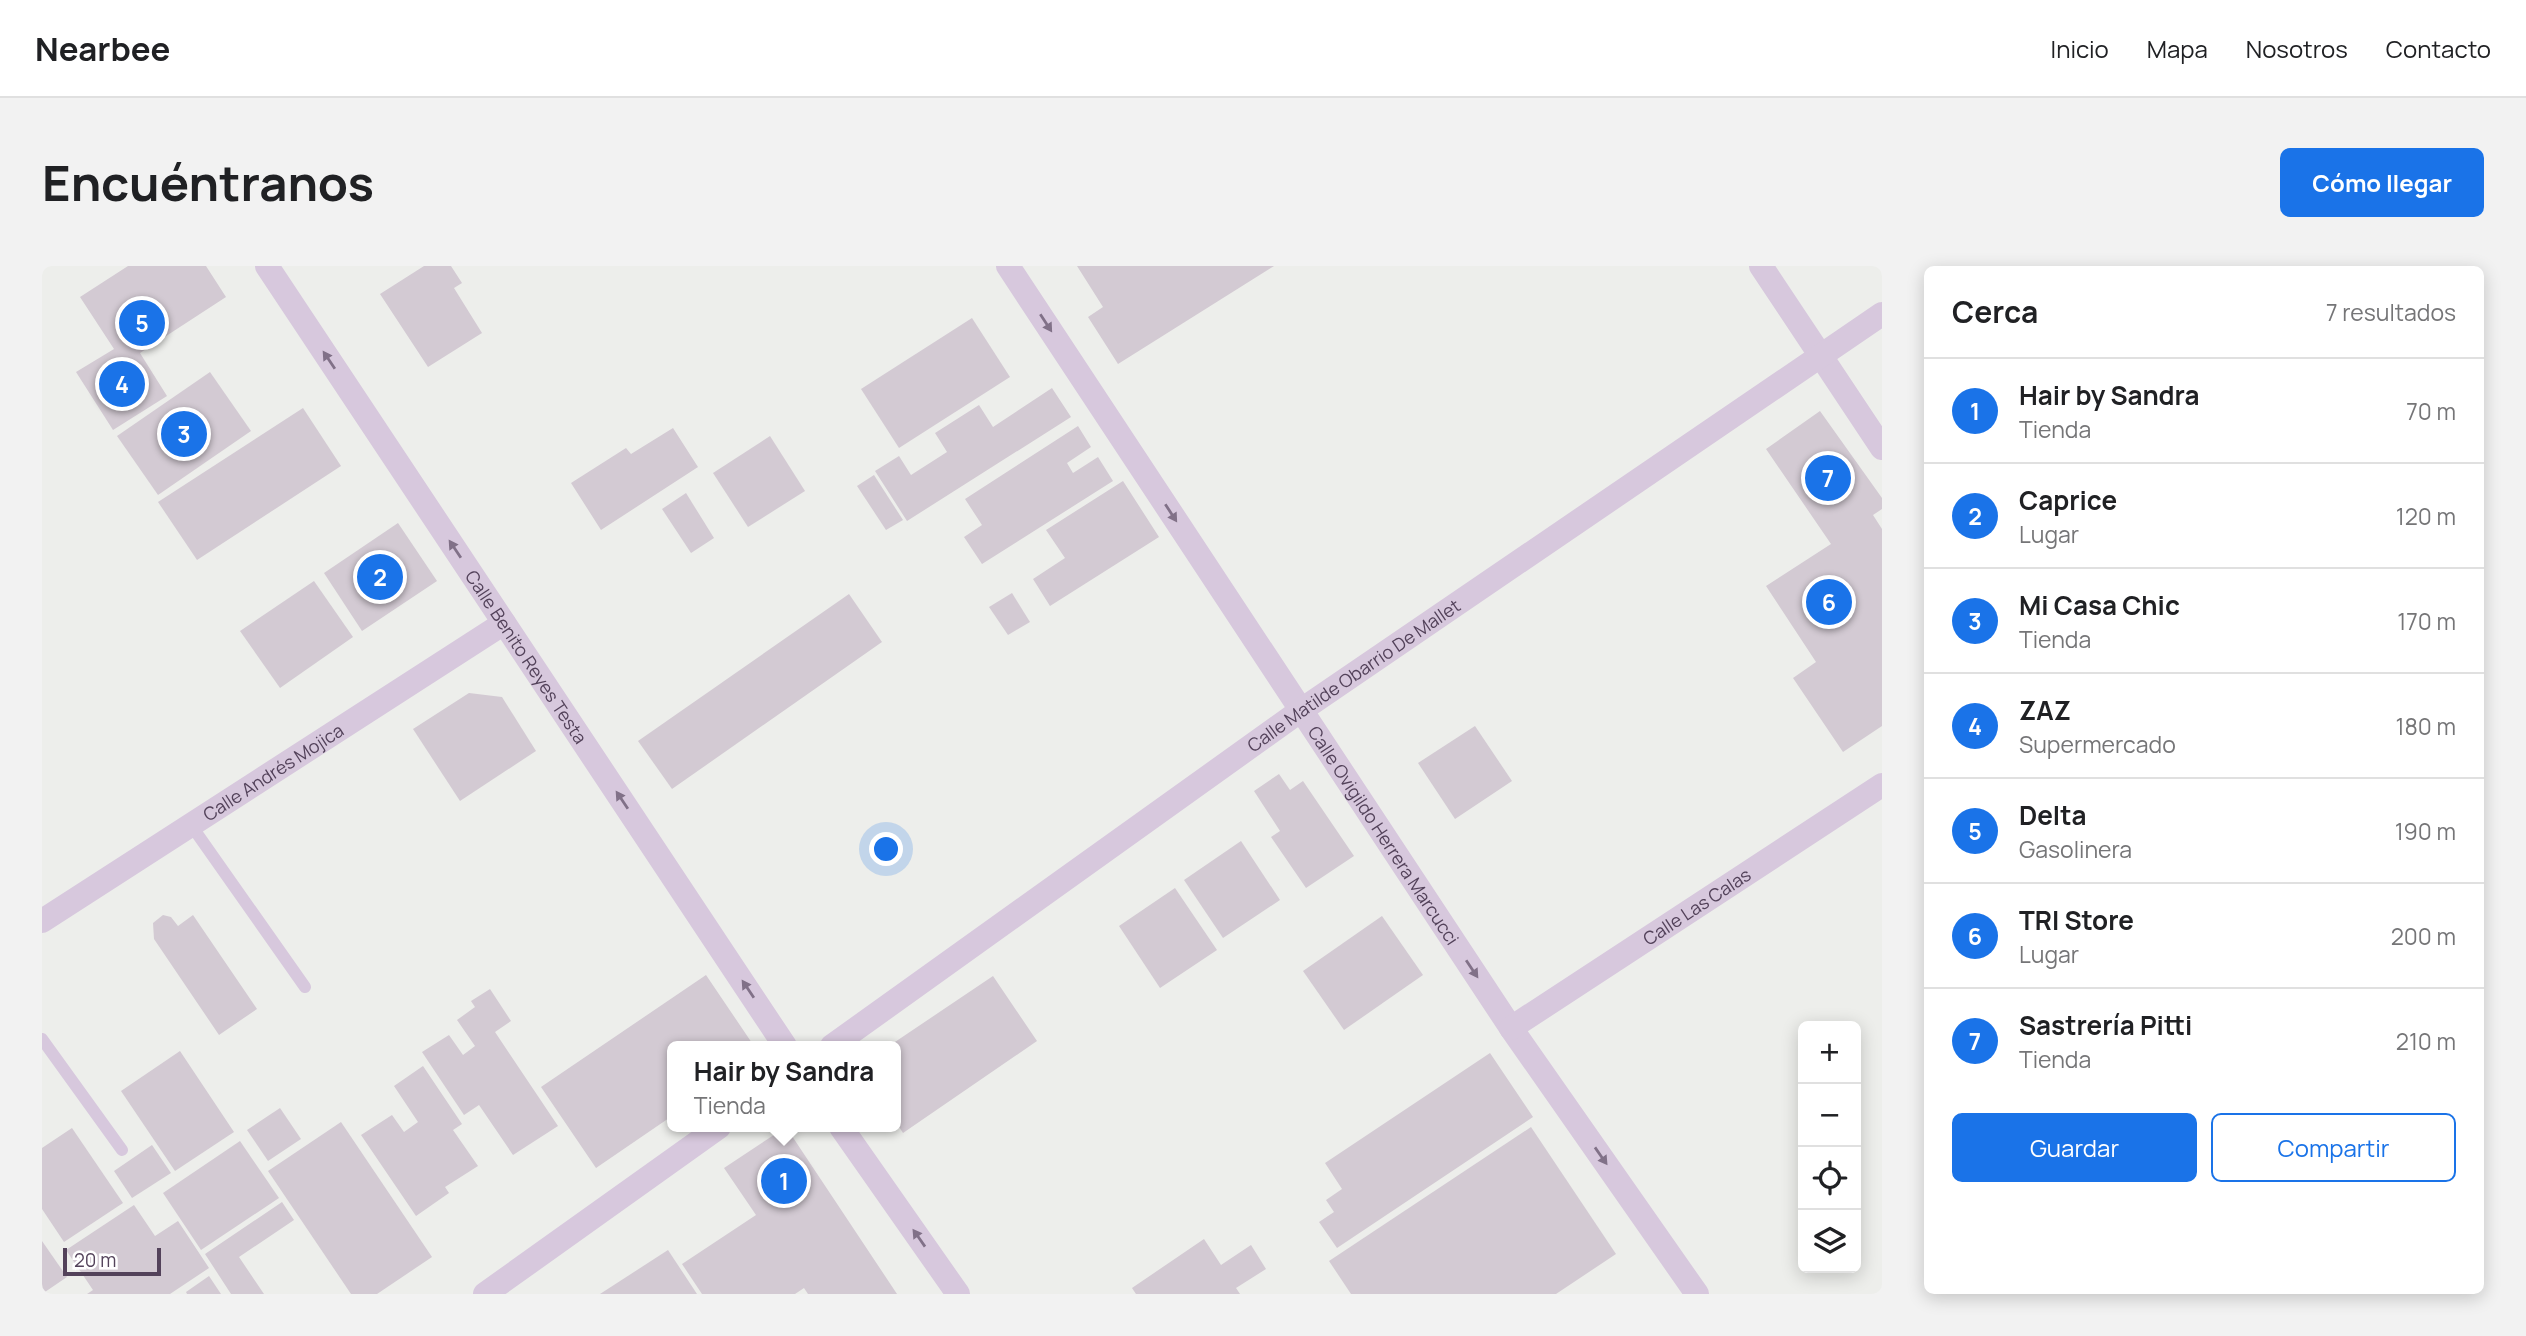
<!DOCTYPE html>
<html lang="es">
<meta charset="utf-8">
<style>
:root{--surface:#fff;--page:#f2f2f2;--text:#202124;--muted:#757577;--line:#e0e0e0;--accent:#1a73e8}
body{margin:0;font-family:Manrope,sans-serif;background:var(--page);color:var(--text)}
.controls{position:absolute;right:21px;bottom:21px;display:grid;overflow:hidden;border-radius:10px;box-shadow:0 4px 18px #0003}
.controls button{width:63px;height:63px;display:grid;place-items:center;padding:0;border:0;border-bottom:2px solid var(--line);background:var(--surface);color:var(--text);font:35px sans-serif}
.scale{position:absolute;left:21px;bottom:18px;width:98px;box-sizing:border-box;padding-left:7px;border:4px solid #53425a;border-top:0;font-size:19px;line-height:24px;white-space:nowrap;color:#53425a;-webkit-text-stroke:5px #fff;paint-order:stroke}
.you{position:absolute;left:845px;top:584px;width:24px;height:24px;margin:-18px;border:5px solid #fff;border-radius:50%;background:#1a73e8;box-shadow:0 0 0 10px #1a73e833}
.badge{display:grid;place-items:center;width:46px;height:46px;border-radius:50%;background:var(--accent);color:#fff;font-size:23px;font-weight:700}
.pin{position:absolute;translate:-50% -50%;border:4px solid #fff;box-shadow:0 2px 7px #0006}
.popup{position:absolute;left:625px;top:775px;width:234px;height:91px;box-sizing:border-box;display:grid;place-content:center;border-radius:10px;background:var(--surface);filter:drop-shadow(0 2px 5px #0005);font-size:23px;white-space:nowrap;color:var(--muted)}
.popup b{font-size:26px;color:var(--text)}
.popup::after{content:'';position:absolute;left:50%;top:100%;margin-left:-14px;border:14px solid transparent;border-top-color:var(--surface)}
.list{margin:0;padding:0;list-style:none}
h2{display:flex;justify-content:space-between;align-items:center;height:91px;margin:0;padding:0 28px;font-size:30px}
h2 small{font-size:23px;font-weight:400;color:var(--muted)}
.list li{display:grid;grid-template-columns:46px 1fr auto;gap:21px;align-items:center;box-sizing:border-box;height:105px;padding:0 28px;border-top:2px solid var(--line)}
.list b{display:block;font-size:26px;white-space:nowrap}
.list p{margin:0;font-size:23px;white-space:nowrap;color:var(--muted)}
.list em{font-size:23px;font-style:normal;color:var(--muted)}
.actions{display:flex;gap:14px;padding:21px 28px}
.actions a{flex:1;padding:16px 0;border:2px solid var(--accent);border-radius:10px;text-align:center;font-size:24px;color:var(--accent)}
.actions .main{background:var(--accent);color:#fff}
.icon{flex:none;width:38px;height:38px;fill:none;stroke:currentColor;stroke-width:2;stroke-linecap:round;stroke-linejoin:round}
.map{position:relative;flex:none;width:1840px;height:1028px;overflow:hidden;border-radius:10px}
header{display:flex;align-items:center;gap:42px;box-sizing:border-box;height:98px;padding:0 35px;background:var(--surface);border-bottom:2px solid var(--line)}
header strong{font-size:33px}
nav{display:flex;gap:38px;margin-inline-start:auto;font-size:24px}
.intro{display:flex;align-items:center;justify-content:space-between;box-sizing:border-box;height:168px;padding:0 42px}
h1{margin:0;font-size:49px}
.button{padding:18px 32px;border-radius:10px;background:var(--accent);color:#fff;font-size:24px;font-weight:700}
main{display:flex;gap:42px;padding:0 42px}
aside{flex:1;background:var(--surface);border-radius:10px;box-shadow:0 4px 18px #0003}
.map>svg:first-child{display:block}
</style>
<header>
<strong>Nearbee</strong>
<nav><a>Inicio</a><a>Mapa</a><a>Nosotros</a><a>Contacto</a></nav>
</header>
<div class="intro"><h1>Encuéntranos</h1><a class="button">Cómo llegar</a></div>
<main>
<div class="map">
<svg width="1840" height="1028" viewBox="0 0 1840 1028">
<rect width="100%" height="100%" fill="#edeeeb"/>
<g fill="#d3cad3">
<path d="M86,0H164L184,31L98,87L125,130L71,164L34,106L72,83L38,31Z"/>
<path d="M382,0H409L420,17L412,22L440,67L386,101L338,28Z"/>
<path d="M1035,0H1232L1076,98L1046,51L1061,41Z"/>
<path d="M930,52L968,111L857,182L819,123Z"/>
<path d="M168,106L209,165L116,229L75,170Z"/>
<path d="M1010,122L1029,151L865,255L833,205L857,190L869,209L905,186L893,167L937,139L951,161Z"/>
<path d="M261,142L299,200L155,294L116,236Z"/>
<path d="M1778,145L1840,232V243L1831,249L1840,263V460L1801,486L1751,412L1774,396L1724,320L1789,278L1724,183Z"/>
<path d="M1036,160L1049,181L1025,197L1031,207L1056,191L1071,215L940,298L922,271L940,259L923,233Z"/>
<path d="M631,162L656,201L559,264L529,217L584,182L589,188Z"/>
<path d="M728,170L763,225L706,261L671,207Z"/>
<path d="M832,209L861,254L844,264L815,220Z"/>
<path d="M1081,215L1117,271L1008,340L991,313L1023,292L1004,264Z"/>
<path d="M644,227L672,272L649,287L620,243Z"/>
<path d="M356,257L395,315L320,365L282,307Z"/>
<path d="M272,315L311,371L238,422L198,365Z"/>
<path d="M970,327L988,356L966,369L947,341Z"/>
<path d="M807,328L840,376L630,523L596,475Z"/>
<path d="M427,427L460,431L494,485L418,535L371,463Z"/>
<path d="M1433,460L1470,515L1413,553L1376,497Z"/>
<path d="M1237,508L1248,524L1261,515L1312,590L1264,622L1229,571L1238,565L1212,525Z"/>
<path d="M1199,575L1238,634L1181,672L1142,614Z"/>
<path d="M1133,622L1175,684L1118,722L1077,660Z"/>
<path d="M121,649L129,651L136,660L151,649L215,743L177,769L112,673L111,657Z"/>
<path d="M1340,650L1381,709L1302,764L1261,705Z"/>
<path d="M664,709L712,780H630V850L554,902L499,821Z"/>
<path d="M951,710L995,775L861,867L854,856V780H847Z"/>
<path d="M448,723L469,755L453,766L516,860L471,889L437,839L422,849L380,786L407,769L421,789L433,780L415,754L433,741L429,735Z"/>
<path d="M138,785L192,866L133,905L79,825Z"/>
<path d="M1448,787L1491,851L1295,982L1277,956L1292,946L1284,934L1300,923L1283,897Z"/>
<path d="M381,800L420,858L411,864L436,900L403,921L407,927L374,950L319,869L350,849L362,866L376,856L352,820Z"/>
<path d="M238,842L259,873L226,895L205,864Z"/>
<path d="M299,856L390,991L335,1028H309L226,905Z"/>
<path d="M744,861L855,1028H766L762,1022L753,1028H660L640,998L714,949L682,902Z"/>
<path d="M1489,861L1574,988L1514,1028H1309L1287,995Z"/>
<path d="M30,862L81,937L22,976L0,943V882Z"/>
<path d="M198,875L237,932L159,984L121,927Z"/>
<path d="M110,879L129,907L90,932L72,905Z"/>
<path d="M240,936L252,954L197,991L222,1028H189L163,988Z"/>
<path d="M92,939L113,970L136,955L167,1002L128,1028H45L51,1024L24,984Z"/>
<path d="M1162,973L1179,999L1209,979L1224,1003L1194,1022L1198,1028H1094L1090,1022Z"/>
<path d="M0,975L25,1011L0,1028Z"/>
<path d="M626,984L655,1028H558Z"/>
<path d="M167,1010L179,1028H145L144,1026Z"/>
</g>
<g fill="none" stroke-linecap="round" stroke-linejoin="round">
<g stroke="#d7c8dd" stroke-width="12">
<path d="M149,559L263,721"/>
<path d="M0,773L80,884"/>
</g>
<g stroke="#d7c8dd" stroke-width="24">
<path id="s1" d="M225,0L743,780"/>
<path id="s2" d="M966,0L1469,762L1655,1028"/>
<path d="M1719,0L1840,182"/>
<path id="s3" d="M0,655L462,357"/>
<path id="s4" d="M1469,762L1840,519"/>
<path id="s5" d="M790,780L1258,445L1840,48"/>
<path d="M799,861L916,1028"/>
<path d="M443,1028L677,861"/>
</g>
</g>
<defs><path id="oneway-solid" d="M-6-.8H1V-3.2L6.5 0L1 3.2V.8H-6Z" transform="scale(1.75)"/></defs>
<g fill="#817188">
<use href="#oneway-solid" transform="translate(1004 57) rotate(57)"/>
<use href="#oneway-solid" transform="translate(287 94) rotate(-124)"/>
<use href="#oneway-solid" transform="translate(1129 247) rotate(57)"/>
<use href="#oneway-solid" transform="translate(413 283) rotate(-124)"/>
<use href="#oneway-solid" transform="translate(580 534) rotate(-124)"/>
<use href="#oneway-solid" transform="translate(1430 703) rotate(56)"/>
<use href="#oneway-solid" transform="translate(706 723) rotate(-124)"/>
<use href="#oneway-solid" transform="translate(1559 890) rotate(55)"/>
<use href="#oneway-solid" transform="translate(877 972) rotate(-125)"/>
</g>
<g text-anchor="middle" dominant-baseline="central" stroke-width="5" stroke-linejoin="round" paint-order="stroke">
<g font-size="18" fill="#53425a" stroke="#fff">
<text stroke="none"><textPath href="#s1" startOffset="469">Calle Benito Reyes Testa</textPath></text>
<text stroke="none"><textPath href="#s5" startOffset="640">Calle Matilde Obarrio De Mallet</textPath></text>
<text stroke="none"><textPath href="#s3" startOffset="275">Calle Andrés Mojica</textPath></text>
<text stroke="none"><textPath href="#s2" startOffset="682">Calle Ovigildo Herrera Marcucci</textPath></text>
<text stroke="none"><textPath href="#s4" startOffset="222">Calle Las Calas</textPath></text>
</g>
</g>
</svg>
<div class="controls">
<button>+</button>
<button>−</button>
<button><svg class="icon" aria-label="locate" viewBox="0 0 24 24"><circle cx="12" cy="12" r="6"/><path d="M12 2v4M12 18v4M2 12h4M18 12h4"/></svg></button>
<button><svg class="icon" aria-label="layers" viewBox="0 0 24 24"><path d="M12 4l9 5-9 5-9-5zM3 14l9 5 9-5"/></svg></button>
</div>
<div class="scale">20 m</div>
<div class="you"></div>
<div class="pin badge" style="left:742px;top:915px">1</div>
<div class="popup"><b>Hair by Sandra</b>Tienda</div>
<div class="pin badge" style="left:338px;top:311px">2</div>
<div class="pin badge" style="left:142px;top:168px">3</div>
<div class="pin badge" style="left:80px;top:118px">4</div>
<div class="pin badge" style="left:100px;top:57px">5</div>
<div class="pin badge" style="left:1787px;top:336px">6</div>
<div class="pin badge" style="left:1786px;top:212px">7</div>
</div>
<aside>
<h2>Cerca<small>7 resultados</small></h2>
<ul class="list">
<li><span class="badge">1</span><div><b>Hair by Sandra</b><p>Tienda</p></div><em>70 m</em></li>
<li><span class="badge">2</span><div><b>Caprice</b><p>Lugar</p></div><em>120 m</em></li>
<li><span class="badge">3</span><div><b>Mi Casa Chic</b><p>Tienda</p></div><em>170 m</em></li>
<li><span class="badge">4</span><div><b>ZAZ</b><p>Supermercado</p></div><em>180 m</em></li>
<li><span class="badge">5</span><div><b>Delta</b><p>Gasolinera</p></div><em>190 m</em></li>
<li><span class="badge">6</span><div><b>TRI Store</b><p>Lugar</p></div><em>200 m</em></li>
<li><span class="badge">7</span><div><b>Sastrería Pitti</b><p>Tienda</p></div><em>210 m</em></li>
</ul>
<div class="actions"><a class="main">Guardar</a><a>Compartir</a></div>
</aside>
</main>
